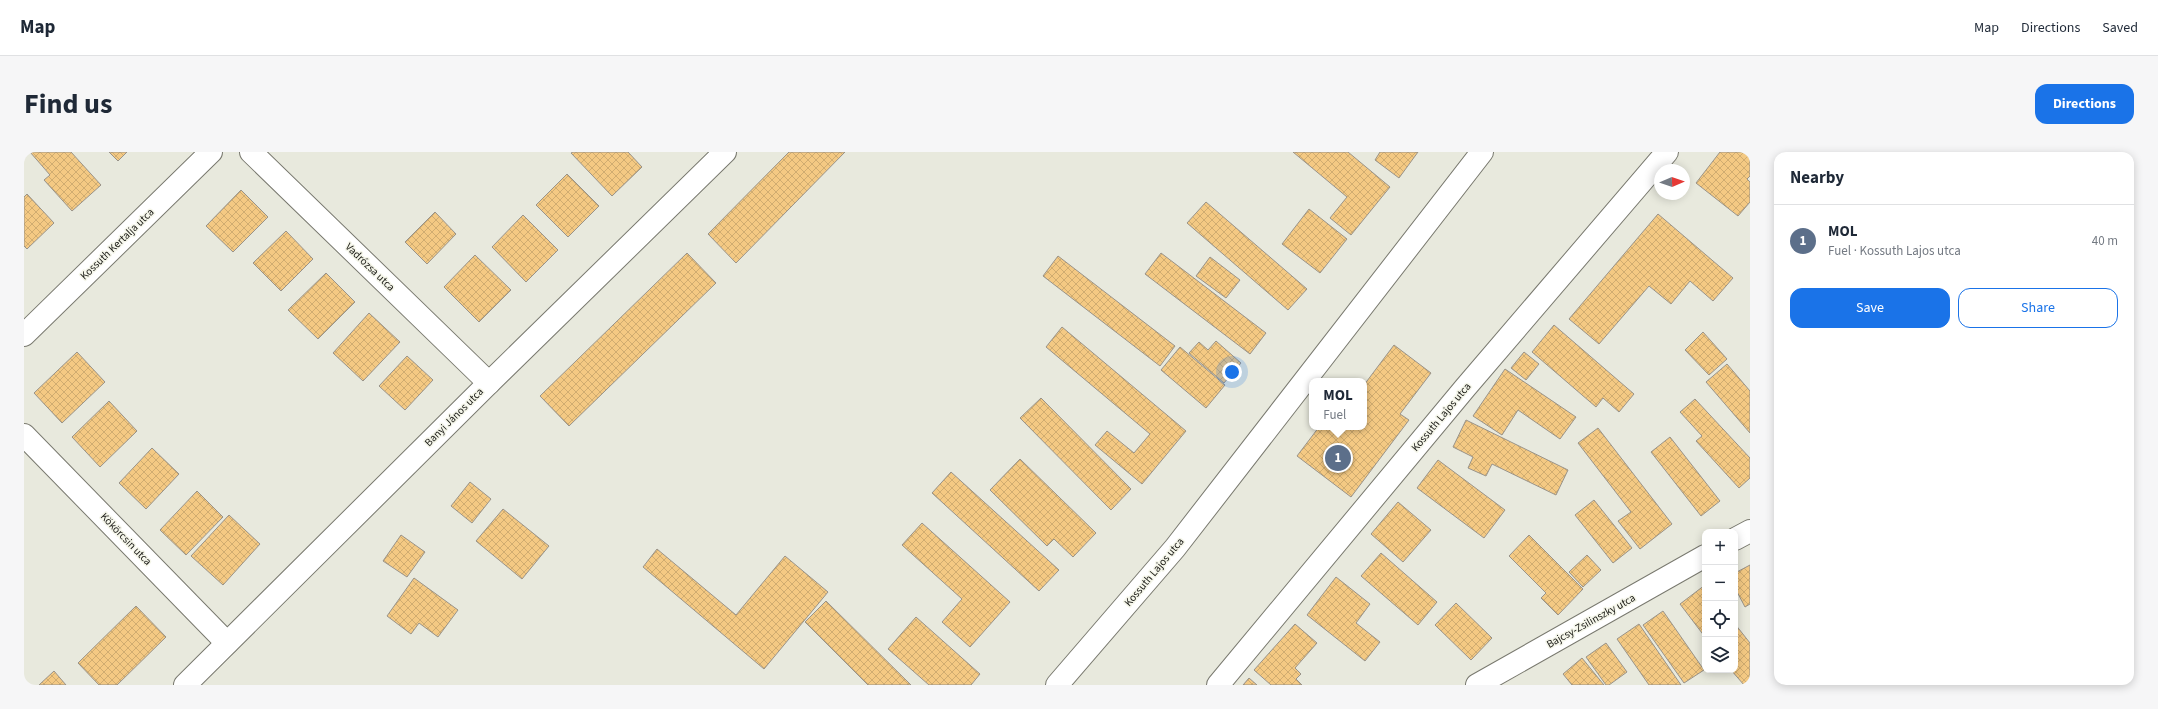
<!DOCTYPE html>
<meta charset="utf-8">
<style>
:root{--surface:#fff;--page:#f6f6f7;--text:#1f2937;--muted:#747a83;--line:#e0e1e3;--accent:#1a73e8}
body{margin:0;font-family:"Source Sans 3",sans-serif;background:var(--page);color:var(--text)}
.controls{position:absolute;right:12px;bottom:12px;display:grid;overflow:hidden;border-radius:8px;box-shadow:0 2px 10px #0003}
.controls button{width:36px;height:36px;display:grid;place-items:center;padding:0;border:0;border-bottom:1px solid var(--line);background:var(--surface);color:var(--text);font:20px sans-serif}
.compass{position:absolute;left:1630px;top:12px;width:36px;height:36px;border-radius:50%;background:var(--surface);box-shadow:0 2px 10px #0003;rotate:88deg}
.you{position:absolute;left:1208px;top:220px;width:14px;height:14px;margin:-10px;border:3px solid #fff;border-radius:50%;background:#1a73e8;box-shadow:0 0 0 6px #1a73e833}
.badge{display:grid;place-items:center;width:26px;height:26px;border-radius:50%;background:var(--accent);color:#fff;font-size:13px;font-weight:700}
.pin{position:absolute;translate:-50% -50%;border:2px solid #fff;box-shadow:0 1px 4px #0006}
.popup{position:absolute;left:1285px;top:226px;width:58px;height:52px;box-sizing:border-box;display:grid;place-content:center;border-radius:8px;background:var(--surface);filter:drop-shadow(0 1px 3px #0005);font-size:13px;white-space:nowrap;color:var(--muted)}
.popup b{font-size:15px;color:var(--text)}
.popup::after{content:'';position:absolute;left:50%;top:100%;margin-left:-8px;border:8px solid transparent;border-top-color:var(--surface)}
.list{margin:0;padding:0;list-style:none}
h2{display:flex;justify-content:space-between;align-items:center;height:52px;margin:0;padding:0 16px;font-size:17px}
h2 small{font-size:13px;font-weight:400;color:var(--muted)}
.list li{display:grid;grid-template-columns:26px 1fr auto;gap:12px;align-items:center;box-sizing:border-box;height:72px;padding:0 16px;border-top:1px solid var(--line)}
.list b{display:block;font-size:15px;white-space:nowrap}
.list p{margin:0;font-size:13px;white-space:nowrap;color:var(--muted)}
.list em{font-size:13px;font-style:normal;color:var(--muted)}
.actions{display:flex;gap:8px;padding:12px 16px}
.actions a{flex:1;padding:9px 0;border:1px solid var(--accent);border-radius:12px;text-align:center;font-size:14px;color:var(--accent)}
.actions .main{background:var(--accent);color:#fff}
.icon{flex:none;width:22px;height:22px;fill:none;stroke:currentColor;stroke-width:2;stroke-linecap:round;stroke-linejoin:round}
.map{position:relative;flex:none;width:1726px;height:533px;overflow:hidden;border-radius:12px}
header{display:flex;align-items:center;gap:24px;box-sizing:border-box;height:56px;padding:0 20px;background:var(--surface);border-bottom:1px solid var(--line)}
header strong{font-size:19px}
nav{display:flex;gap:22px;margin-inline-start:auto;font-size:14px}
.intro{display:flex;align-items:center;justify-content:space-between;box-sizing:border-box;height:96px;padding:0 24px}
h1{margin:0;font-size:28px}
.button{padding:10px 18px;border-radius:12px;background:var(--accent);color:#fff;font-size:14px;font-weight:700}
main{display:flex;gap:24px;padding:0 24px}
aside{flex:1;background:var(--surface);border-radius:12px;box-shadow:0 2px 10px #0003}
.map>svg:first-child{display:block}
</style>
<header>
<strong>Map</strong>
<nav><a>Map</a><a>Directions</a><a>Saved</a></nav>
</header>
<div class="intro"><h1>Find us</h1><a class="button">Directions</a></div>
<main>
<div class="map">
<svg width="1726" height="533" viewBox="0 0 1726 533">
<defs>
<pattern id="building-cross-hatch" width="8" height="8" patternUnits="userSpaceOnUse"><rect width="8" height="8" fill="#f4c983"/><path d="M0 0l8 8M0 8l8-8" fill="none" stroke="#d0ac70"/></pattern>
</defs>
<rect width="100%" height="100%" fill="#e8e9dd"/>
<g fill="url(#building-cross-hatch)" stroke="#999389">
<path d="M6,0H47L77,33L48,59L20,28L26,23Z"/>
<path d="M85,0H103L94,9Z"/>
<path d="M549,0H604L618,15L588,44L547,1Z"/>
<path d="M765,0H821L712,111L684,82Z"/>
<path d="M1269,0H1324L1366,35L1327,83L1306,66L1323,45Z"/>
<path d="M1356,0H1394L1375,26L1351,8Z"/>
<path d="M1696,0H1726V24L1723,27L1726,30V50L1714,64L1672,31Z"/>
<path d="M543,22L575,54L544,85L512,53Z"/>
<path d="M217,38L244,65L209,100L182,74Z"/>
<path d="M3,42L30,71L3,97L0,94V45Z"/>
<path d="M1182,50L1283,137L1264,158L1163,71Z"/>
<path d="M1285,57L1323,87L1296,121L1258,92Z"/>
<path d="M411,60L432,82L403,112L381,90Z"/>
<path d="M1634,62L1709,126L1689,149L1666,129L1647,152L1625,134L1575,192L1545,167Z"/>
<path d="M499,63L534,98L502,130L468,95Z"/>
<path d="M262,79L289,107L257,139L229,111Z"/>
<path d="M663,101L692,131L545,274L516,244Z"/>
<path d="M1137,101L1242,181L1226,202L1121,122Z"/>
<path d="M451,103L487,138L455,170L420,135Z"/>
<path d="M1034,104L1151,194L1136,214L1019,124Z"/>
<path d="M1186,105L1216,128L1202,146L1172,124Z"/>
<path d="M302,121L331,150L294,187L264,158Z"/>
<path d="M345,161L376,190L339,229L309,201Z"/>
<path d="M1530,173L1610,242L1595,260L1579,246L1572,255L1508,200Z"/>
<path d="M1038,175L1162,279L1118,332L1071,293L1083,279L1110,301L1126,282L1022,195Z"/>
<path d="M1679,180L1703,207L1685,223L1661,198Z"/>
<path d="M1192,189L1217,211L1200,231L1165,201L1175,190L1184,198Z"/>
<path d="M1370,193L1407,221L1376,262L1385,268L1327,345L1273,304L1295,275H1340V233Z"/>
<path d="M1156,195L1201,233L1182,256L1137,218Z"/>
<path d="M53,200L81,230L38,271L10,241Z"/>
<path d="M1500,200L1515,212L1502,228L1487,216Z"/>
<path d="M383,204L409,228L381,258L355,234Z"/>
<path d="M1703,212L1726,239V281L1682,230Z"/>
<path d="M1481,217L1552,265L1536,287L1494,258L1478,283L1449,264Z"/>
<path d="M1017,246L1107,337L1087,358L996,266Z"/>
<path d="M1671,247L1726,306V326L1715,336L1672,289L1678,284L1656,260Z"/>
<path d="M85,249L113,279L76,315L48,285Z"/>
<path d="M1442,268L1544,318L1532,343L1468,312L1462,324L1444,316L1449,305L1429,295Z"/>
<path d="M1574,276L1648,372L1616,397L1594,369L1607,360L1554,291Z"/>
<path d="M1646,285L1696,349L1677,364L1627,300Z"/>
<path d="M128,296L155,322L122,357L95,331Z"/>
<path d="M996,307L1072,381L1049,405L1030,387L1023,394L966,338Z"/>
<path d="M1414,308L1481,358L1460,386L1393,336Z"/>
<path d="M927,320L1035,418L1015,439L908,341Z"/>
<path d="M446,330L467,347L448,371L427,354Z"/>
<path d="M173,339L199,365L162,403L136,378Z"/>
<path d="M1570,348L1608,396L1589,411L1551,363Z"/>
<path d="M1374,350L1407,378L1379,410L1347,382Z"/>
<path d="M479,357L525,394L498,427L452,389Z"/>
<path d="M205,363L236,392L199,433L167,404Z"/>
<path d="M898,371L986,450L946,495L918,470L938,447L878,393Z"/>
<path d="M377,383L401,400L383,425L359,409Z"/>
<path d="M1505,383L1559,437L1534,463L1517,446L1522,441L1485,404Z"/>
<path d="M633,397L712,463L761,404L804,440L740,517L619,415Z"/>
<path d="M1357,401L1413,450L1394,473L1337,424Z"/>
<path d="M1563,403L1577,418L1559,435L1545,420Z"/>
<path d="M1726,413V452L1721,455L1711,436V421Z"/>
<path d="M1312,425L1346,452L1332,471L1356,490L1341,509L1283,463Z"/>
<path d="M390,426L434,458L414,485L395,471L387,482L363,464Z"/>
<path d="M1681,433V485L1656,452Z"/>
<path d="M802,449L887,533H844L781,470Z"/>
<path d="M1432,451L1468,486L1447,508L1411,473Z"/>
<path d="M112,454L142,485L93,533H75L54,511Z"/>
<path d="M1639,459L1680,518L1660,531L1619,473Z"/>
<path d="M892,465L956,522L947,533H905L864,497Z"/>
<path d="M1271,472L1293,491L1271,516L1277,522L1272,527L1278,533H1247L1230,518Z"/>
<path d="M1615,472L1657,533H1625L1593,487Z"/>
<path d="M1711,472L1726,491V528L1720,533L1707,518H1711Z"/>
<path d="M1582,491L1603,520L1585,533H1582L1562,505Z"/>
<path d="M1558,506L1580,533H1548L1539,522Z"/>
<path d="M30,519L42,533H15Z"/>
<path d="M1225,526L1233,533H1219Z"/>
</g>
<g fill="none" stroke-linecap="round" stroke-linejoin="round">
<defs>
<g id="minor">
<path d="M227,0L465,231"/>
<path d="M0,183L187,0"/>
<path d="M0,283L203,491"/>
<path d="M1711,387L1726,379"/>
<path d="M161,533L465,231L701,0"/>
<path d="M1033,533L1151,396L1458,0"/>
<path d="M1194,533L1441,236L1643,0"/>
<path d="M1453,533L1681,404"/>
</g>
</defs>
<use href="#minor" stroke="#79796f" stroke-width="24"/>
<use href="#minor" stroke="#fff" stroke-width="22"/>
</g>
<g text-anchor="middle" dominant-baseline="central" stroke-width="3" stroke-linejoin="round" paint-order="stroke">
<g font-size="11" fill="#181814" stroke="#f5f6ea">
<text transform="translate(93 92) rotate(-44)">Kossuth Kertalja utca</text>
<text transform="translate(346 115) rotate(44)">Vadrózsa utca</text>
<text transform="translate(430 265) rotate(-45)">Banyi János utca</text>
<text transform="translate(1417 265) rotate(-50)">Kossuth Lajos utca</text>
<text transform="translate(102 387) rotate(46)">Kökörcsin utca</text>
<text transform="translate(1130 420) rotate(-50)">Kossuth Lajos utca</text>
<text transform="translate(1567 469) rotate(-29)">Bajcsy-Zsilinszky utca</text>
</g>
</g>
</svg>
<div class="controls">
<button>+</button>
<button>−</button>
<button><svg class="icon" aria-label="locate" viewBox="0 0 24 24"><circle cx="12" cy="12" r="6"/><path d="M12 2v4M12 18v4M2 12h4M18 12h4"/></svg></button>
<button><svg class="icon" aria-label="layers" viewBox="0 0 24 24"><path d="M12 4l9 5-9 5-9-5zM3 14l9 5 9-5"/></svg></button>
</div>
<svg class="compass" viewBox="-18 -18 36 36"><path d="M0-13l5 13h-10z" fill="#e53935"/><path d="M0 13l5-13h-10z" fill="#747a83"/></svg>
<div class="you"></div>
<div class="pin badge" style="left:1314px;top:306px;background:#5c6f8a">1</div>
<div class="popup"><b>MOL</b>Fuel</div>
</div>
<aside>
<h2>Nearby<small></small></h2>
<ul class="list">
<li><span class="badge" style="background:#5c6f8a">1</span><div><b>MOL</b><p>Fuel · Kossuth Lajos utca</p></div><em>40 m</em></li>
</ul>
<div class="actions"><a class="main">Save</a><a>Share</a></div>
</aside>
</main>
